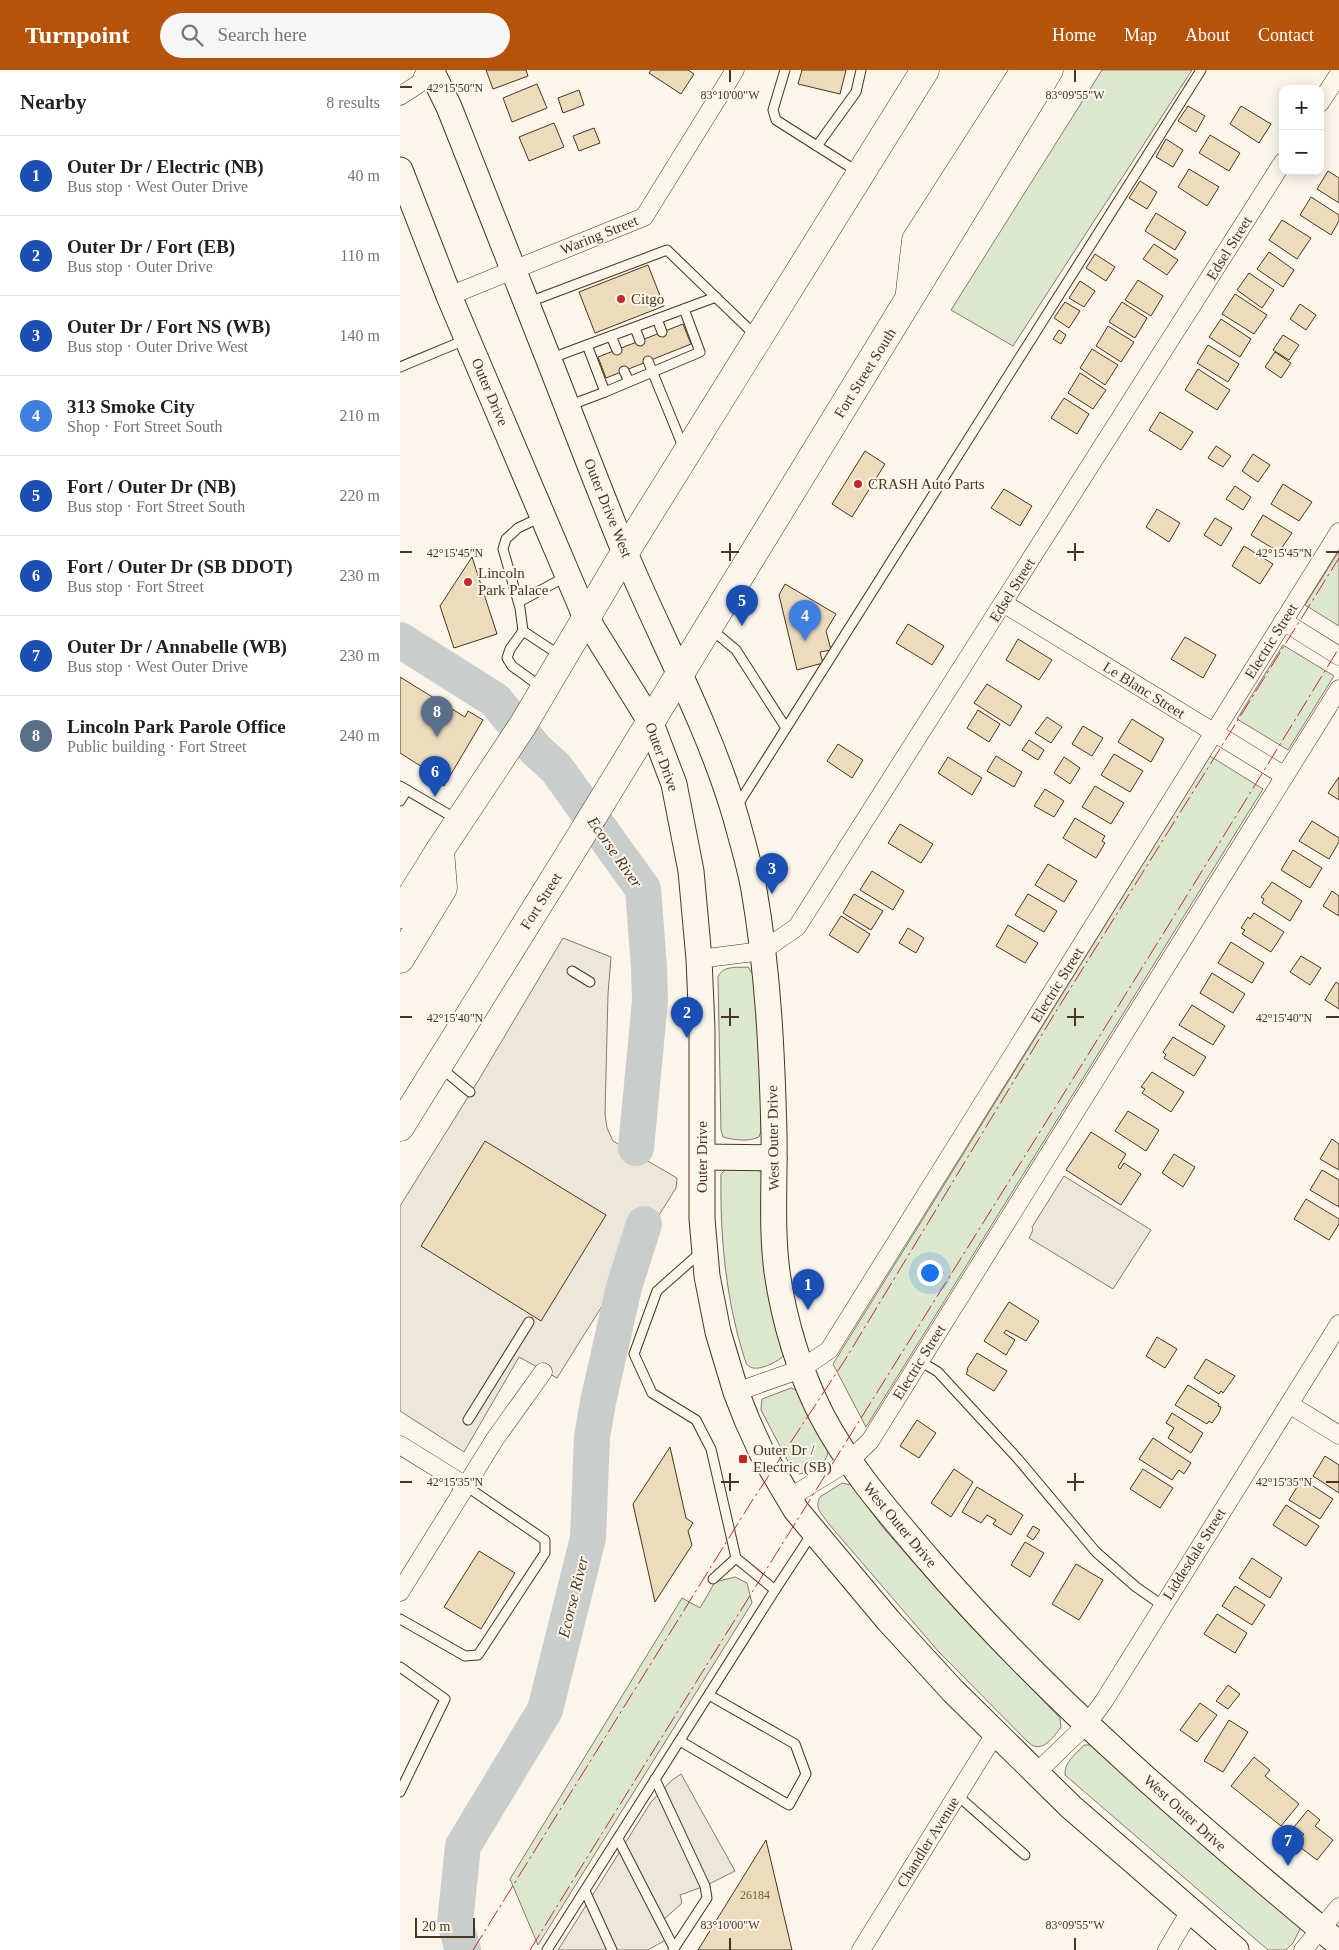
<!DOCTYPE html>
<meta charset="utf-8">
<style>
:root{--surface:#fff;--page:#f6f6f6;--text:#222;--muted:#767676;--line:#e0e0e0;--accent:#b45309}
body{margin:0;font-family:"Times New Roman",serif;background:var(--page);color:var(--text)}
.controls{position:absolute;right:15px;top:15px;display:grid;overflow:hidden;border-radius:10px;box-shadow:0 2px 12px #0003}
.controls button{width:45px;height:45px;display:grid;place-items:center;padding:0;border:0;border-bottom:1px solid var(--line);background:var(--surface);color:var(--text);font:25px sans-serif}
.scale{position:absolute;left:15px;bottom:12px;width:60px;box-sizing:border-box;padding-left:5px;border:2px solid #4a3520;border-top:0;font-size:14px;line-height:18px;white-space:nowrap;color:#4a3520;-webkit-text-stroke:4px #fbf6e9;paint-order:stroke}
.you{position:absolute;left:529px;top:1202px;width:18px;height:18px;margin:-12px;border:4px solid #fff;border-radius:50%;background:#1a73e8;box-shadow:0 0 0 8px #1a73e833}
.badge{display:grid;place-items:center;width:32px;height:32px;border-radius:50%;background:var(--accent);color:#fff;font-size:16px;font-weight:700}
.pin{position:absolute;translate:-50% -41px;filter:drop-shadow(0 1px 2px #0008)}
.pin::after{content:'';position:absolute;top:26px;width:18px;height:15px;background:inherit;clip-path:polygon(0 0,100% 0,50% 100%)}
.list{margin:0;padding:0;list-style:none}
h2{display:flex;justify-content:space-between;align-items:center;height:65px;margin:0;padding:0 20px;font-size:21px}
h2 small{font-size:16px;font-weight:400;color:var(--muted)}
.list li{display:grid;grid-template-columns:32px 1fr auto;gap:15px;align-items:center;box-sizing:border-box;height:80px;padding:0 20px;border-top:1px solid var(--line)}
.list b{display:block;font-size:19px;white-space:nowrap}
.list p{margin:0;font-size:16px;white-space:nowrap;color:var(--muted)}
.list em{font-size:16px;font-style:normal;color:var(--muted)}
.icon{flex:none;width:28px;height:28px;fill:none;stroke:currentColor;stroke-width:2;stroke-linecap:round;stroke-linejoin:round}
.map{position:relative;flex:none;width:939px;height:1880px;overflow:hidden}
header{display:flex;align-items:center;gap:30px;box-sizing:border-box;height:70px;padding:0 25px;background:var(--accent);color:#fff}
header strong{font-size:24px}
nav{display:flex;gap:28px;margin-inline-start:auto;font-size:18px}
.search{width:350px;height:45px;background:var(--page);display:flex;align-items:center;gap:12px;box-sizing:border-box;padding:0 18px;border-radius:28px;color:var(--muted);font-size:19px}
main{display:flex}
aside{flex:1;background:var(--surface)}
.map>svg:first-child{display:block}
</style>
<header>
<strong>Turnpoint</strong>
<div class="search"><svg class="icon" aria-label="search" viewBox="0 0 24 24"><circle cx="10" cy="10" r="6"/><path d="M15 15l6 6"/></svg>Search here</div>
<nav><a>Home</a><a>Map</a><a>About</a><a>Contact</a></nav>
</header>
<main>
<aside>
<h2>Nearby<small>8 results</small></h2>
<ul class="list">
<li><span class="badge" style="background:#1a4fb4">1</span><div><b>Outer Dr / Electric (NB)</b><p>Bus stop · West Outer Drive</p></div><em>40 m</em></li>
<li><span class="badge" style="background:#1a4fb4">2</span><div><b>Outer Dr / Fort (EB)</b><p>Bus stop · Outer Drive</p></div><em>110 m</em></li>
<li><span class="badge" style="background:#1a4fb4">3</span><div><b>Outer Dr / Fort NS (WB)</b><p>Bus stop · Outer Drive West</p></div><em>140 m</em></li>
<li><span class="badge" style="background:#3f7fe0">4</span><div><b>313 Smoke City</b><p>Shop · Fort Street South</p></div><em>210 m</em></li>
<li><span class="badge" style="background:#1a4fb4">5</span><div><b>Fort / Outer Dr (NB)</b><p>Bus stop · Fort Street South</p></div><em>220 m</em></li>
<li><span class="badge" style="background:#1a4fb4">6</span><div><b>Fort / Outer Dr (SB DDOT)</b><p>Bus stop · Fort Street</p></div><em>230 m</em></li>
<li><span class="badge" style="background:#1a4fb4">7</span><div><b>Outer Dr / Annabelle (WB)</b><p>Bus stop · West Outer Drive</p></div><em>230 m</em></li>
<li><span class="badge" style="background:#5c6f8a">8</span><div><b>Lincoln Park Parole Office</b><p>Public building · Fort Street</p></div><em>240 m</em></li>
</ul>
</aside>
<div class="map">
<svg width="939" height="1880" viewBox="0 0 939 1880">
<rect width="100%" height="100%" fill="#fbf6e9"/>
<g fill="#dce7d0" stroke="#887966">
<path d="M702,0H792L613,276L551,240Z"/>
<path d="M939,481V556L905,535Z"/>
<path d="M883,575L934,606L888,680L837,649Z"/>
<path d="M810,686L863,719L466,1357L433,1294Z"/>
<path d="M348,897L354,906L359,953L361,1061L359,1067C349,1072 333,1070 323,1067L321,1060L318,907C323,895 336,898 348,897Z"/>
<path d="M357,1098L362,1104L384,1285C380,1291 361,1300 353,1298C350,1297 348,1296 346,1293C326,1232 320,1169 321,1104L326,1099Z"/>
<path d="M391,1318L398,1321L428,1381C428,1393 410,1402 399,1404L392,1399L361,1340L362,1329Z"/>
<path d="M442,1413L451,1415L485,1460L561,1546L660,1648L661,1657C653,1668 642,1684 629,1673L538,1581L428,1453C422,1444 414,1438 420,1427Z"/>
<path d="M335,1507L347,1513L352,1533L138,1875L110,1809L282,1528L300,1538L315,1512Z"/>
<path d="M684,1675H693L895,1851L900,1859L893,1873L886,1880H868L665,1705C664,1692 676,1684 684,1675Z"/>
</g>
<g fill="#ede7d9" stroke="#887966">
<path d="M163,868L211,887L208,924L205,1044L207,1058L213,1071L277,1108L276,1118L157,1308L119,1287L64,1382L0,1341V1136L78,1011Z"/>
<path d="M664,1106L751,1160L713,1219L629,1168L633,1160L632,1157Z"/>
<path d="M281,1704L335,1801L305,1816L280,1825L282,1833L261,1852L269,1868L248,1880H158L251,1732L272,1710Z"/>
</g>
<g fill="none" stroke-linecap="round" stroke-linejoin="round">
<g stroke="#c9cecd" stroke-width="36">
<path d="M0,570L95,630L136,680L156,698L243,819L249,897L250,931L236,1078"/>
<path d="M63,1880L55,1853L63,1776L145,1640L188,1468L192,1367L198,1332L224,1217L244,1154"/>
</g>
</g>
<g fill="#ecdcbc" stroke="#4a3520">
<path d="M86,0H126L128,6L93,19Z"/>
<path d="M251,0H288L294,4L281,24L249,3Z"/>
<path d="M402,0H446L440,24L398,14Z"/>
<path d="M137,14L147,38L112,52L103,28Z"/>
<path d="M179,20L184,35L163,43L158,28Z"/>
<path d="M788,36L805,46L796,62L778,51Z"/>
<path d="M841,36L871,54L859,73L830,54Z"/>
<path d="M154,53L164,77L129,91L119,67Z"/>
<path d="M194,58L200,73L179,81L173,66Z"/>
<path d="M810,65L840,83L829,101L799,83Z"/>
<path d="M766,69L783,80L773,97L756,87Z"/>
<path d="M789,99L819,117L807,136L778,117Z"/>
<path d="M928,101L939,108V133L917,119Z"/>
<path d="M740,111L757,122L747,139L729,128Z"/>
<path d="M911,127L939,145V151L931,165L900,145Z"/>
<path d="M756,143L786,162L775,180L745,161Z"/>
<path d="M882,150L911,168L897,189L869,170Z"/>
<path d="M754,174L778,190L767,205L743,189Z"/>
<path d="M869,182L894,200L883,217L857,199Z"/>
<path d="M695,184L715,197L706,211L686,198Z"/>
<path d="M248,195L264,236L195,263L179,222Z"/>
<path d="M849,203L874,220L862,238L837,220Z"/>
<path d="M738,210L763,226L751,246L725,230Z"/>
<path d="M680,211L695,221L684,237L669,228Z"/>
<path d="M835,224L867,245L854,264L822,244Z"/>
<path d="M665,232L680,241L669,258L654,248Z"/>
<path d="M722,232L747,248L735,268L709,252Z"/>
<path d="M900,234L916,245L906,260L890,249Z"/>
<path d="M821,249L851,269L840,287L809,267Z"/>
<path d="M283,254L291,274L206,308L198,287Z"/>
<path d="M708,256L734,272L721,292L696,276Z"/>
<path d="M659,260L666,265L661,274L653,269Z"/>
<path d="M883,265L899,275L889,290L873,280Z"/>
<path d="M808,275L839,294L828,312L797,293Z"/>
<path d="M692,279L718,295L705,315L680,298Z"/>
<path d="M875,282L891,293L881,308L865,297Z"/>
<path d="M798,299L830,320L817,340L785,320Z"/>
<path d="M680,303L706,320L693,339L668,323Z"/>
<path d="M664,328L689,344L677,364L651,348Z"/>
<path d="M760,342L793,362L781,380L749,360Z"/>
<path d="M816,376L831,386L823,397L808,388Z"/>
<path d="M465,381L485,394L452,447L432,434Z"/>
<path d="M853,384L870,395L858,412L842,401Z"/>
<path d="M883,414L912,432L899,451L871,434Z"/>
<path d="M835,416L851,427L843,440L826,429Z"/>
<path d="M604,419L632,436L620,456L591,438Z"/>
<path d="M757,439L780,453L769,472L746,457Z"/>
<path d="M863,445L892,463L879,482L851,465Z"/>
<path d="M815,448L832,458L821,476L804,465Z"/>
<path d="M844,476L873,494L860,514L832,496Z"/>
<path d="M72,487L97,564L54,578L40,536Z"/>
<path d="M385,514L436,544L426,561L431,580L420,582L423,593L397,600L379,525Z"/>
<path d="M508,554L544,576L532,595L496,573Z"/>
<path d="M785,567L816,585L803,608L771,589Z"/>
<path d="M618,569L652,590L639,610L606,590Z"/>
<path d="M0,607L65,647L68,641L83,650L44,716L27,707L30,702L0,683Z"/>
<path d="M587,614L622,636L610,656L574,633Z"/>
<path d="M578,640L600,654L589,672L567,658Z"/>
<path d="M647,647L662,657L651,673L635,663Z"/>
<path d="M732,649L764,669L751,692L718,672Z"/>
<path d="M683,656L703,668L692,686L672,674Z"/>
<path d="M629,670L644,680L638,690L622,680Z"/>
<path d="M438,674L463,690L452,708L427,691Z"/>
<path d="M714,684L743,701L730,722L701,705Z"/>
<path d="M596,686L622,702L614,717L587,701Z"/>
<path d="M548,687L582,708L572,725L538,703Z"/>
<path d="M664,687L680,698L670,714L654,703Z"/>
<path d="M939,707V730L928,723Z"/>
<path d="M695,716L724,733L711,754L682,737Z"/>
<path d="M645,719L664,731L654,747L634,736Z"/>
<path d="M675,748L705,766L702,771L705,773L696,788L663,768Z"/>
<path d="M912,751L939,768V772L929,789L899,771Z"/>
<path d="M500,754L533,774L521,793L488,773Z"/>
<path d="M893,780L922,798L910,818L881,800Z"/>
<path d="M648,794L677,811L664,832L635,815Z"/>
<path d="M472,801L504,821L493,840L460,820Z"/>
<path d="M872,812L902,831L890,851L862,833L864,829L861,827Z"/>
<path d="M932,821L939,826V846L923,836Z"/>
<path d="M454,824L483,841L471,860L443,843Z"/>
<path d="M628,824L657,841L644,862L615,845Z"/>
<path d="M854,843L884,862L871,882L842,864L845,860L841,858L848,847L850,849Z"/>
<path d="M441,846L470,864L458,883L429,865Z"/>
<path d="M608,855L638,873L625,893L596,876Z"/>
<path d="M508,858L524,868L516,883L499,873Z"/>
<path d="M831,872L864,893L852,913L818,893Z"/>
<path d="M901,886L921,898L910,915L890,902Z"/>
<path d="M812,903L845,924L833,943L800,923Z"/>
<path d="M936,912L939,914V939L925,930Z"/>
<path d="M792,935L825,956L813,975L779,955Z"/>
<path d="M773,967L806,987L794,1006L764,988L766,985L763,982Z"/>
<path d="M752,1002L784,1022L771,1042L742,1023L745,1019L741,1017Z"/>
<path d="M728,1041L759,1060L746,1081L715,1061Z"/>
<path d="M691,1062L726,1084L718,1097L720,1099L724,1093L741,1104L721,1135L666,1100Z"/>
<path d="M932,1069L939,1074V1100L920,1089Z"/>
<path d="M85,1071L206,1145L141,1251L21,1176Z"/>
<path d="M774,1084L795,1097L783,1117L762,1103Z"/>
<path d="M922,1100L939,1110V1137L910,1120Z"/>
<path d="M906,1129L939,1149V1154L929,1170L894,1149Z"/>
<path d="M609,1232L639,1251L626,1271L606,1260L604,1263L615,1270L606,1285L584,1271Z"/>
<path d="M757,1267L777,1279L765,1298L746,1286Z"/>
<path d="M577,1283L607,1301L594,1321L566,1304L568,1300L567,1299Z"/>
<path d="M806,1289L835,1306L823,1323L821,1321L819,1324L794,1308Z"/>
<path d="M788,1315L819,1334L818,1336L821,1337L819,1343L812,1353L809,1351L807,1354L775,1335Z"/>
<path d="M772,1343L803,1363L791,1383L768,1368L774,1358L766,1353Z"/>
<path d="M517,1350L536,1363L519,1388L500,1376Z"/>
<path d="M753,1368L791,1393L784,1404L779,1400L772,1410L739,1389Z"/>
<path d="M270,1377L286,1448L293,1453L288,1461L292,1475L255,1532L233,1434Z"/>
<path d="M925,1386L939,1395V1423L913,1406Z"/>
<path d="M554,1399L573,1412L551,1447L531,1433Z"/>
<path d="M743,1399L773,1418L760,1438L730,1419Z"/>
<path d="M902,1409L933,1429L920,1449L889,1430Z"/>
<path d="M577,1417L623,1445L611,1465L593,1454L596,1450L587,1445L581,1453L562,1442Z"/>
<path d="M886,1435L919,1456L906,1476L873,1455Z"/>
<path d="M633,1456L640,1460L633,1470L627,1466Z"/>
<path d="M625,1472L644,1483L630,1507L611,1495Z"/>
<path d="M79,1481L115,1503L81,1559L44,1537Z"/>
<path d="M852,1488L882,1508L870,1528L839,1508Z"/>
<path d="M676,1494L703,1510L679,1550L652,1534Z"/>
<path d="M835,1516L865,1535L852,1555L822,1536Z"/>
<path d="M817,1544L847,1563L835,1583L804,1564Z"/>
<path d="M828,1615L840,1624L828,1639L816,1631Z"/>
<path d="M800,1633L817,1645L797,1672L780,1660Z"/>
<path d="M829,1650L848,1662L823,1702L804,1691Z"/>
<path d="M854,1687L870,1700L865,1706L899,1734L881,1756L831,1716Z"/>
<path d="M908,1740L920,1750L915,1756L933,1770L917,1790L896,1774L904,1764L894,1757Z"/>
<path d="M366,1770L392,1880H298Z"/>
</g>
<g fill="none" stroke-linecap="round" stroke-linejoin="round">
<defs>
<g id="lane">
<path d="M385,0L373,40L376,50L458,102"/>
<path d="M417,76L456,22L461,0"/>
<path d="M129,232L267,180L357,267"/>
<path d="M257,249L262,262"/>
<path d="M235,258L240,271"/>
<path d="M211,266L217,280"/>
<path d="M187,275L205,322L300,282L284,239"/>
<path d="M149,289L316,227"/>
<path d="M248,291L284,379"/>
<path d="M0,297L65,270"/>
<path d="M224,301L229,311"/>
<path d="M168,336L205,322"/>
<path d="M119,532L167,506"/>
<path d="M311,559L336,580L386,658"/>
<path d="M123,561L120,538L103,479L106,469L118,458L141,447"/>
<path d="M141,617L112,596L107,588L110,579L123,561L161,586"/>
<path d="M0,716L58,750"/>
<path d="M0,731L7,720"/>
<path d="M337,736L801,0"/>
<path d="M172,901L190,912"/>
<path d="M41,998L70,1022"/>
<path d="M301,1182L257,1221L234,1284L252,1323L296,1350L311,1379L336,1488L375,1520"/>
<path d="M520,1291L538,1302L618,1389L696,1482L736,1517L762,1535"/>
<path d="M68,1350L129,1252"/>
<path d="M313,1509L336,1488"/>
<path d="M0,1549L65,1586L78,1585L145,1483V1470L66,1416"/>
<path d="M0,1597L45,1629L0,1722"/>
<path d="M280,1671L389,1735L406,1704L395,1674L309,1625"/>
<path d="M255,1709L305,1816L307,1828L273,1880"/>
<path d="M557,1725L625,1785"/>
<path d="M218,1769L274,1878"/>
<path d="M185,1821L212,1880"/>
<path d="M147,1880L375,1520L413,1462"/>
</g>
<g id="street">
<path d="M0,26L20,13L26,0"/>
<path d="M920,33L939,4"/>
<path d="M49,226L244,147L335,0"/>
<path d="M603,533L885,706"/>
<path d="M883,551L939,586"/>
<path d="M299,889L362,881L397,857L883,92"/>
<path d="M336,1322L401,1299L429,1280L939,462"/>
<path d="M889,1334L939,1365"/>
<path d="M0,1375L66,1416"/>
<path d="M389,1428L449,1391L470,1371L939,619"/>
<path d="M0,1522L95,1369L143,1302"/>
<path d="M636,1703L687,1654L704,1631L939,1254"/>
<path d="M461,1880L595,1664"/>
<path d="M767,1880L790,1841"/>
<path d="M903,1880L939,1837"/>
</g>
<g id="secondary">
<path d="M31,0L49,37C81,120 115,202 147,285C173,351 198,417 225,483C262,571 309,656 336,748C342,771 350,796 354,820C368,901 372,982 374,1064C375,1110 371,1156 377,1202C384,1250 399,1300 421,1344C449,1398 489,1443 528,1489C651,1632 795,1754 939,1874"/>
<path d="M0,100L49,226L186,548L250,651L274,714L291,801L299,889L302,959V1149L307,1206L318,1262L336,1322L347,1350L361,1381L396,1440L488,1550L553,1621L671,1737L836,1880"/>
<path d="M303,1087L374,1088"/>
</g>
<g id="primary">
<path d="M510,222L516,170L625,0"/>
<path d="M0,844L40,780L123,655L225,482L525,0"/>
<path d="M0,889L43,818L40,780"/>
<path d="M0,1057L171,782L649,0"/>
</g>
</defs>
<use href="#lane" stroke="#4a3520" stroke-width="11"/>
<use href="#street" stroke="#4a3520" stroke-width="19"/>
<use href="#secondary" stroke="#4a3520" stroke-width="27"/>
<use href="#primary" stroke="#4a3520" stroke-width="29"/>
<use href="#lane" stroke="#fbf6e9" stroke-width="9"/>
<use href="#street" stroke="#fbf6e9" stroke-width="18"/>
<use href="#secondary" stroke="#fbf6e9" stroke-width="25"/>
<use href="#primary" stroke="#fbf6e9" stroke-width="28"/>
<g stroke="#c62828" stroke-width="1" stroke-dasharray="18 4 2.5 4" stroke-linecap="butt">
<path d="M73,1880L350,1434L445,1290L655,943L939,488"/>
<path d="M130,1880C398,1445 673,1014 939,578"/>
</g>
</g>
<path fill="none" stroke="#4a3520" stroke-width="2" d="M330,0V12M675,0V12M0,17H12M330,473V491M675,473V491M0,482H12M321,482H339M667,482H684M926,482H939M330,938V956M675,938V956M0,947H12M321,947H339M667,947H684M926,947H939M330,1403V1421M675,1403V1421M0,1412H12M321,1412H339M667,1412H684M926,1412H939M330,1868V1880M675,1868V1880"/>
<g fill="#c62828" stroke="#fbf6e9" stroke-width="2">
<circle cx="221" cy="229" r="5"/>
<circle cx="458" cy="414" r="5"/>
<circle cx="68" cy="512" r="5"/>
<rect x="338" y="1384" width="10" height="10" rx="2.5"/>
</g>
<g text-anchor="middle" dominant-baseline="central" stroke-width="4" stroke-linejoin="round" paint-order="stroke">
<g font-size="12" fill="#725f47">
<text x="355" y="1825">26184</text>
</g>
<g font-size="15" fill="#4a3520" stroke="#fbf6e9">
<text transform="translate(199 165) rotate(-22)">Waring Street</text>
<text transform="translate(829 178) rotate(-58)">Edsel Street</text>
<text transform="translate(465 303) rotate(-58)">Fort Street South</text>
<text transform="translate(90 322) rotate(67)">Outer Drive</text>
<text transform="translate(208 438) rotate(68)">Outer Drive West</text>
<text transform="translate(612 520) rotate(-58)">Edsel Street</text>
<text transform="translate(871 571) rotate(-58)">Electric Street</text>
<text transform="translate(744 620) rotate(32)">Le Blanc Street</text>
<text transform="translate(262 687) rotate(70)">Outer Drive</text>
<text transform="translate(141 831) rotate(-58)">Fort Street</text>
<text transform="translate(657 915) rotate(-58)">Electric Street</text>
<text transform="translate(373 1068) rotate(-91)">West Outer Drive</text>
<text transform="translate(302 1087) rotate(-90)">Outer Drive</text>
<text transform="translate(519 1292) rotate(-58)">Electric Street</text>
<text transform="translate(500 1455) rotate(50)">West Outer Drive</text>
<text transform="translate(794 1484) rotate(-58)">Liddesdale Street</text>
<text transform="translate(785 1743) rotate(42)">West Outer Drive</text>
<text transform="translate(528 1772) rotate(-58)">Chandler Avenue</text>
</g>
<g font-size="15" fill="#4a3520" stroke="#fbf6e9" text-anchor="start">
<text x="231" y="229">Citgo</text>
<text x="468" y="414">CRASH Auto Parts</text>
<text x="78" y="503">Lincoln<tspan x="78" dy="17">Park Palace</tspan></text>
<text x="353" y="1380">Outer Dr /<tspan x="353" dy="17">Electric (SB)</tspan></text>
</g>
<g font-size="16" font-style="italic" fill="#4a3520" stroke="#fbf6e9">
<text transform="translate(215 782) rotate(55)">Ecorse River</text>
<text transform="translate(173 1527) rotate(-76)">Ecorse River</text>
</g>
</g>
<g font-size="12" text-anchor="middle" fill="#4a3520" stroke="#fbf6e9" stroke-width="4" stroke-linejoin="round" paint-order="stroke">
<text x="55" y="22">42°15'50"N</text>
<text x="330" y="29">83°10'00"W</text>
<text x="675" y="29">83°09'55"W</text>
<text x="55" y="487">42°15'45"N</text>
<text x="884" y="487">42°15'45"N</text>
<text x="55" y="952">42°15'40"N</text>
<text x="884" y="952">42°15'40"N</text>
<text x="55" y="1416">42°15'35"N</text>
<text x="884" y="1416">42°15'35"N</text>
<text x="330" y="1859">83°10'00"W</text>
<text x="675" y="1859">83°09'55"W</text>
</g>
</svg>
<div class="controls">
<button>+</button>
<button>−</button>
</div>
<div class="scale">20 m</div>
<div class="you"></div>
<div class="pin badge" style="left:408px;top:1240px;background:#1a4fb4">1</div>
<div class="pin badge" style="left:287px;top:968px;background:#1a4fb4">2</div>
<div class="pin badge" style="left:372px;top:824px;background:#1a4fb4">3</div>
<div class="pin badge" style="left:405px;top:571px;background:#3f7fe0">4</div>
<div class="pin badge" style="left:342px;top:556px;background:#1a4fb4">5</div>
<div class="pin badge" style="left:35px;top:727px;background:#1a4fb4">6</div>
<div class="pin badge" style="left:888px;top:1796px;background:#1a4fb4">7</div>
<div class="pin badge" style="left:37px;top:667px;background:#5c6f8a">8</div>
</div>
</main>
